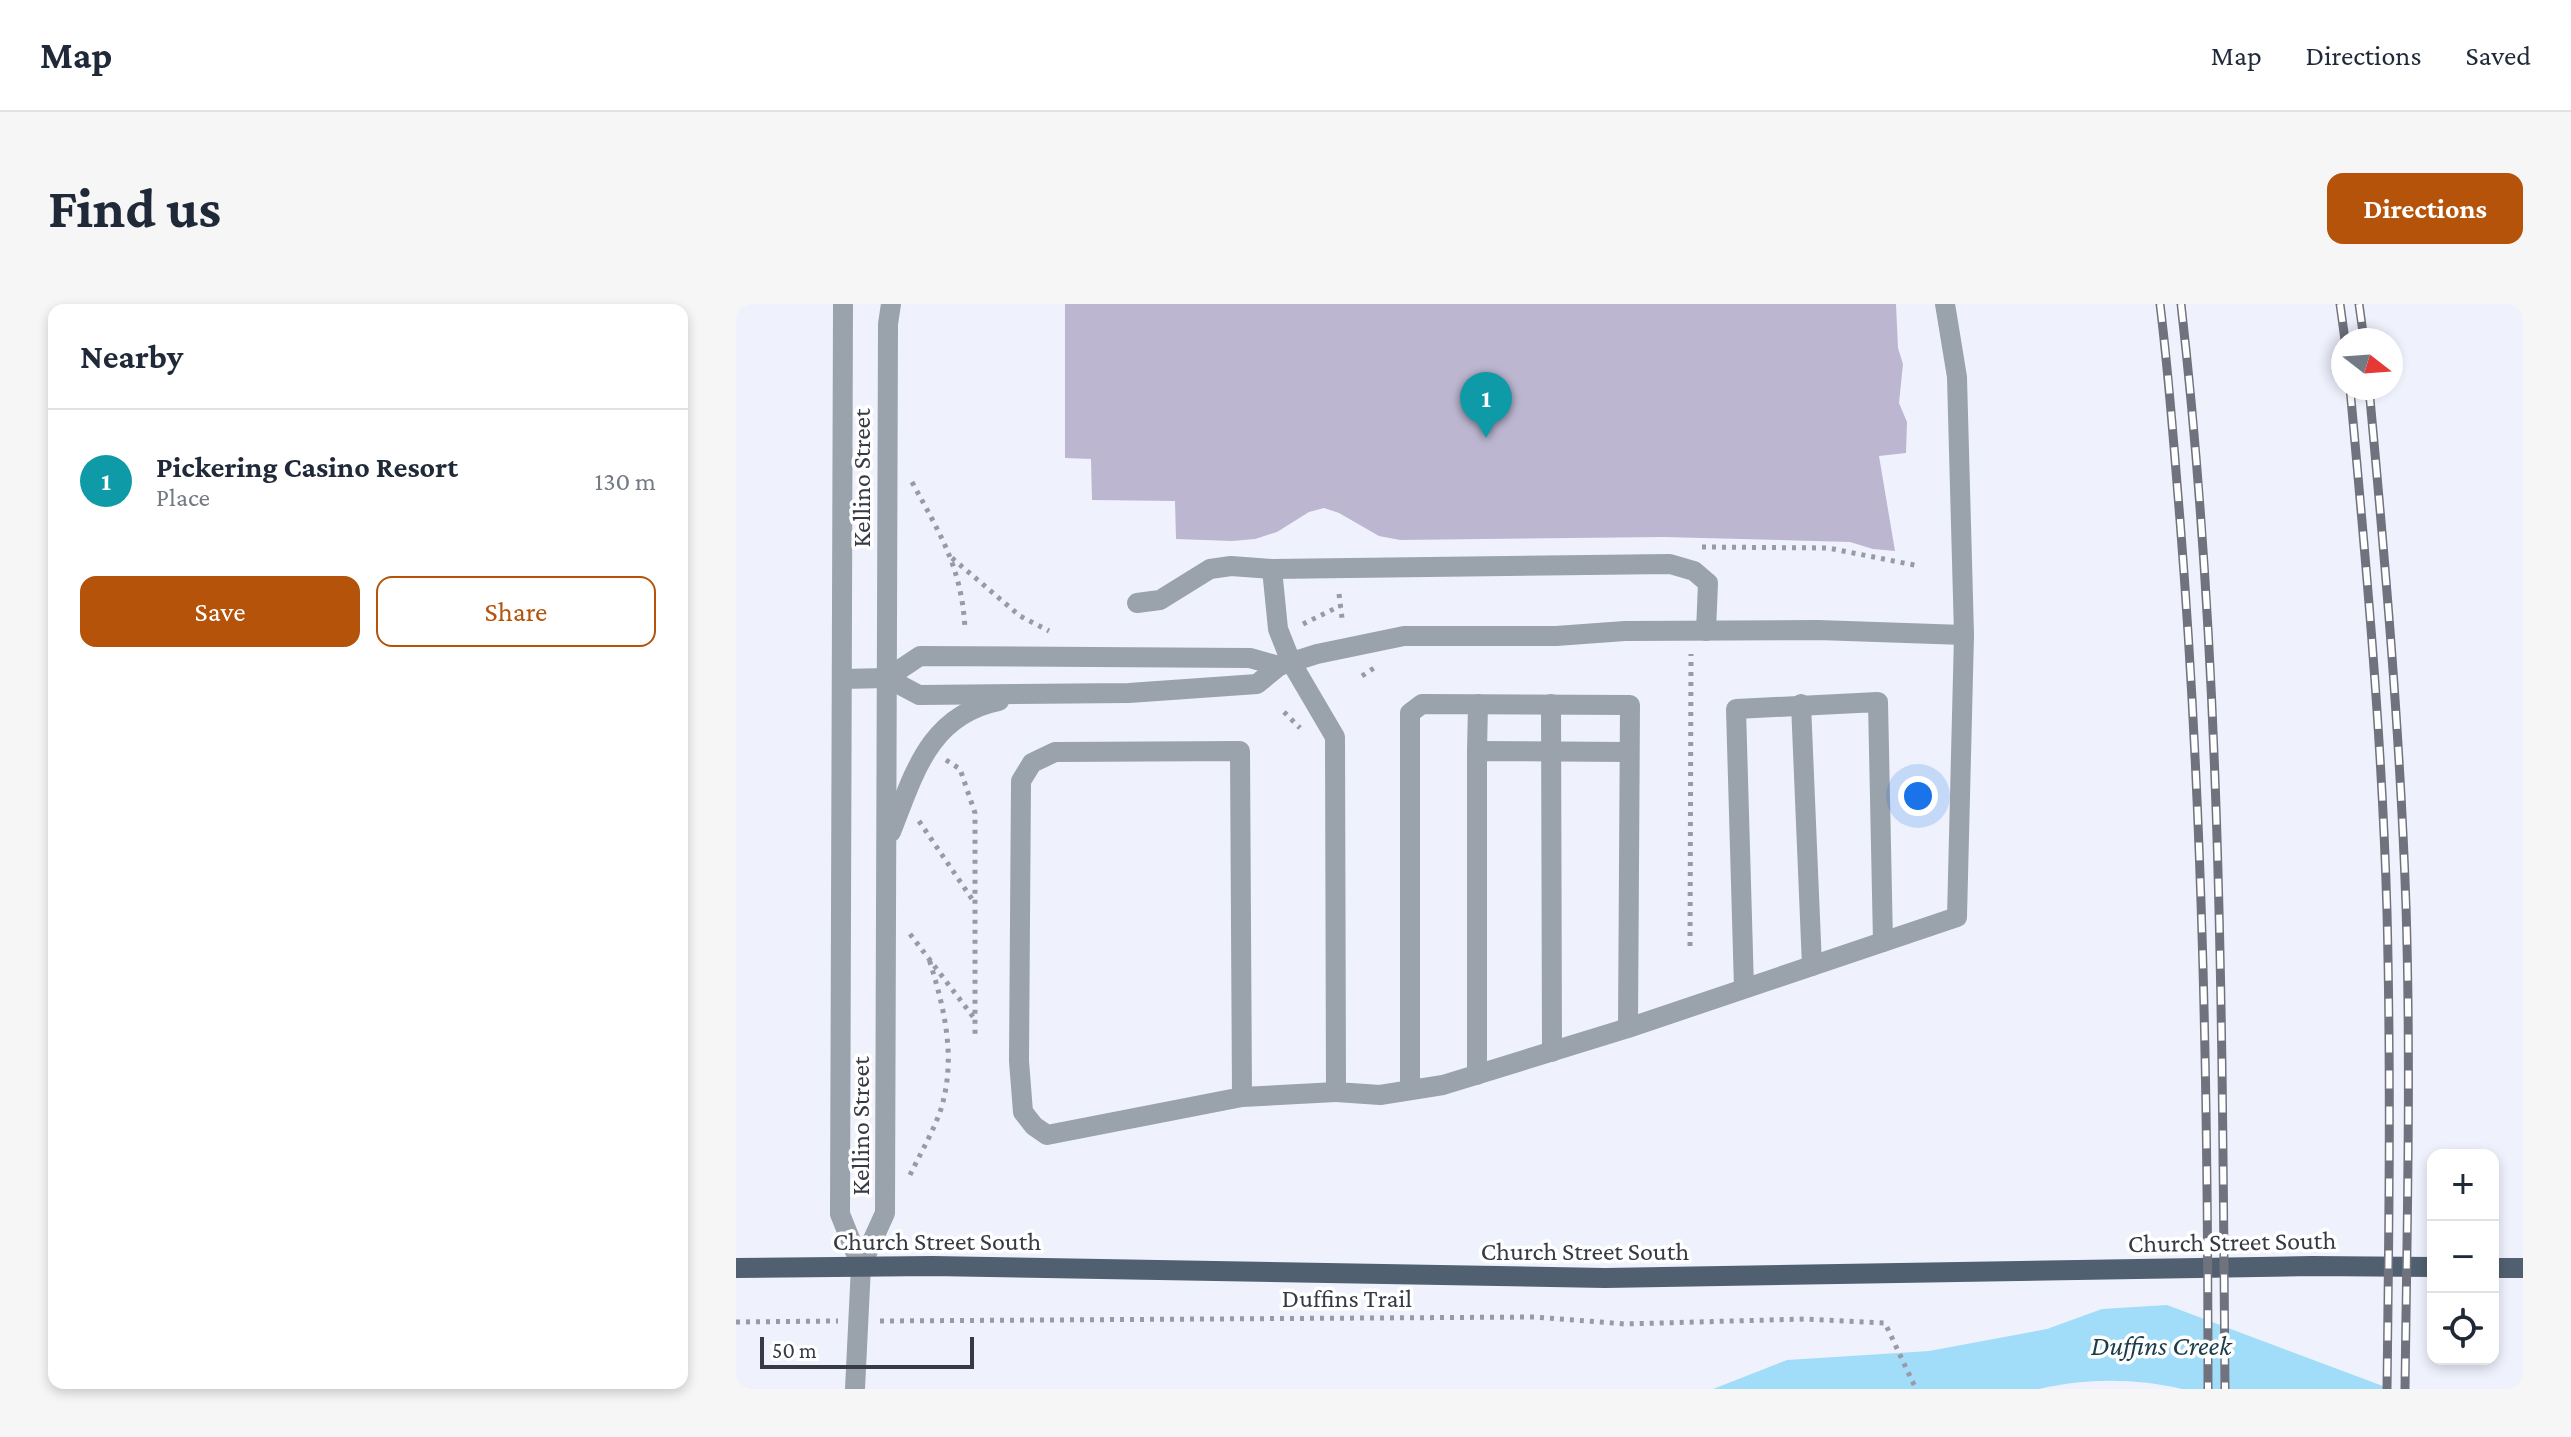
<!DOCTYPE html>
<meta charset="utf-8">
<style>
:root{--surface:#fff;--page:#f6f6f7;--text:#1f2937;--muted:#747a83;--line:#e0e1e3;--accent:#b45309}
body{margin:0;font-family:"Crimson Pro",serif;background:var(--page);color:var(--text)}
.controls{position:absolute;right:24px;bottom:24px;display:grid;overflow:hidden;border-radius:16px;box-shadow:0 4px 12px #0003}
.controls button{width:72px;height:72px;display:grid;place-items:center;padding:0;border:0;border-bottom:2px solid var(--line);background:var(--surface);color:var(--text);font:40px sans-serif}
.compass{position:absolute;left:1595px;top:24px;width:72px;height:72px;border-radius:50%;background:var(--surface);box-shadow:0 4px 12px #0003;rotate:107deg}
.scale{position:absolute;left:24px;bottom:20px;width:214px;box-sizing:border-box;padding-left:8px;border:4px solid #373a44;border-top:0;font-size:22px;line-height:28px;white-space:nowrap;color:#373a44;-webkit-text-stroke:6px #fff;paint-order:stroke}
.you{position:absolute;left:1182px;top:492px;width:28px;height:28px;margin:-20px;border:6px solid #fff;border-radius:50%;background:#1a73e8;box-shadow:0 0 0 12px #1a73e833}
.badge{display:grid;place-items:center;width:52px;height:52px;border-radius:50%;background:var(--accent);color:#fff;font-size:26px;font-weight:700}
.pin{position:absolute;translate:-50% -66px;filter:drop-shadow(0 2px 4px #0008)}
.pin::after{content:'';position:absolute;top:42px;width:28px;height:24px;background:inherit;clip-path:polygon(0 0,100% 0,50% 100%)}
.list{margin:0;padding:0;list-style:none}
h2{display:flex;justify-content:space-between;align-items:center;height:104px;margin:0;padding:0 32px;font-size:34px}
h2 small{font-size:26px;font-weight:400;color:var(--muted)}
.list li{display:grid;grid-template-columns:52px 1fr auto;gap:24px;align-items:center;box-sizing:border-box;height:144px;padding:0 32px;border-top:2px solid var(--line)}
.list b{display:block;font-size:30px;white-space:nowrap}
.list p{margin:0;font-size:26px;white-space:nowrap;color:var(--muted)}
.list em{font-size:26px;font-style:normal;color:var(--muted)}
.actions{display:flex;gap:16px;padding:24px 32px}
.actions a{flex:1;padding:18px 0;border:2px solid var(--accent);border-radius:16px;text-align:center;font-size:28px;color:var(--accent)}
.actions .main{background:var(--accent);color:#fff}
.icon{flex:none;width:44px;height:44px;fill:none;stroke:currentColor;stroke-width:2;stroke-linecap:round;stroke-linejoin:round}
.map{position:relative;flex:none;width:1787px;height:1085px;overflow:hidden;border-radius:16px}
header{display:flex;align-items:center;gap:48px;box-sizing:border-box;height:112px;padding:0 40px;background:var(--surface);border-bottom:2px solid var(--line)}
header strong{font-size:38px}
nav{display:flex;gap:44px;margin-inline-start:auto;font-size:28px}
.intro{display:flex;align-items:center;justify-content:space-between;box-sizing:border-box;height:192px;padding:0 48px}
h1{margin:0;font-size:56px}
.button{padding:20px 36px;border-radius:16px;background:var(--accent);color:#fff;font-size:28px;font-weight:700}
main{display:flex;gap:48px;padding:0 48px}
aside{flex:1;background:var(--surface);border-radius:16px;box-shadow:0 4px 12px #0003}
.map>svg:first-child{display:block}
</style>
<header>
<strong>Map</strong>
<nav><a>Map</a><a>Directions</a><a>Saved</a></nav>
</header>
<div class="intro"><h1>Find us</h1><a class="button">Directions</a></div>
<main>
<aside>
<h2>Nearby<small></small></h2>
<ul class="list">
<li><span class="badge" style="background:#0f9aa8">1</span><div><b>Pickering Casino Resort</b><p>Place</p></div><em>130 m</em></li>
</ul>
<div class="actions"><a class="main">Save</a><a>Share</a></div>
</aside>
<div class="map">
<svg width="1787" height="1085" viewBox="0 0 1787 1085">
<rect width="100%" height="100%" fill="#eff2fd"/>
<path fill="#a1ddf9" d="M1431,1001L1655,1085H1446C1400,1074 1349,1074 1303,1085H977L1051,1056L1193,1047L1311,1025L1366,1005Z"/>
<path fill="#bcb6d1" d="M329,0H1160L1162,44L1167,60L1163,99L1171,118L1170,149L1143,152L1159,247L1137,245L1114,238L928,233L664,236L643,232L603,209L588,204L573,208L541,228L519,235L496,237L440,235L439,197L356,196L355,155L329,154Z"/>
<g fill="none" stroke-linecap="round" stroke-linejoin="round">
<g stroke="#989ba6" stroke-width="5" stroke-dasharray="4 6" stroke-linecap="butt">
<path d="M176,178C204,230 226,264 229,325"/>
<path d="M966,243L1092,244L1183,262"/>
<path d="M216,254L284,312L313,327"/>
<path d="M603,290L606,314"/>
<path d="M567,320L604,302"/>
<path d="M626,372L638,364"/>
<path d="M548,408L564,424"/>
<path d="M210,456L224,465L239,509V733"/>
<path d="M183,517L238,598"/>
<path d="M174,630L238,714"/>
<path d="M954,642L955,350"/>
<path d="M174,871C184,850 196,830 204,808C221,756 209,706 193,655"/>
<path d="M144,1017L799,1013L889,1020L1069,1015L1149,1019L1180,1085"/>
<path d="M0,1018L102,1017"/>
</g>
<g stroke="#9aa2ab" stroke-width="20">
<path d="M107,0L104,910L125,962"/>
<path d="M536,265L542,325L555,358L599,433L600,788L644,791L707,781L892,724L1221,613L1228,331L1221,73L1209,0"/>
<path d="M401,299L424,296L474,265L495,262L536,265L934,260L958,267L972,279L970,327"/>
<path d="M151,374L184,352L514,354L543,362"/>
<path d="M106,375L151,374L183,391L393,389L521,380L543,362L581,350L668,332H820L889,327L1082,326L1228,331"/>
<path d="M815,400L816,748"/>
<path d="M1065,400L1076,662"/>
<path d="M741,447L742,400"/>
<path d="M155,528C178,470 193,411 263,397"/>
<path d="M1008,684L1000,405L1142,398L1147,638"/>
<path d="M741,771V447L893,448"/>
<path d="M674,786V409L686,400L894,401L892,724"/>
<path d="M506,793L504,447L319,448L296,459L285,477L283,757L287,808L298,822L311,831L506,793L600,788"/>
<path d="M119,1085L125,962L149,909L152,20L155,0"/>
</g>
<g stroke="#516070" stroke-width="20">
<path d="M0,964L196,962L869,974L1576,962L1697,963"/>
<path d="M1757,964H1787"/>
</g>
<defs>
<g id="rail">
<path d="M1424,0C1433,72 1438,144 1444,216C1467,506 1472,795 1472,1085"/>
<path d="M1445,0C1486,360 1486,723 1489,1085"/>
<path d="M1604,0L1609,36"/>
<path d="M1623,0L1628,36"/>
<path d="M1614,84C1630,258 1646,433 1651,608C1655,767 1653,926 1651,1085"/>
<path d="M1633,84C1649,256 1664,429 1670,602C1675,763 1671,924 1669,1085"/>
</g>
</defs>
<use href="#rail" stroke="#70737d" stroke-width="9"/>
<use href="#rail" stroke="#fff" stroke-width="6" stroke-dasharray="18" stroke-linecap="butt"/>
</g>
<g text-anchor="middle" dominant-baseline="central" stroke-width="7" stroke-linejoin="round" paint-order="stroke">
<g font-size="26" fill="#373a44" stroke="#fff">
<text transform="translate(125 174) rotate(-90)">Kellino Street</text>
<text transform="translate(124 822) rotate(-90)">Kellino Street</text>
<text x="201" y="937">Church Street South</text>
<text transform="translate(1496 938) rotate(-1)">Church Street South</text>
<text x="849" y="947">Church Street South</text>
<text x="611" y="994">Duffins Trail</text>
</g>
<g font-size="28" font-style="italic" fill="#1a3d4c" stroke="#fff">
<text x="1425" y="1041">Duffins Creek</text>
</g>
</g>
</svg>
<div class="controls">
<button>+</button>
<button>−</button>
<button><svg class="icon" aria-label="locate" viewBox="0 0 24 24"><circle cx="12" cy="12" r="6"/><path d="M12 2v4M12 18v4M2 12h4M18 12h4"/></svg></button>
</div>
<svg class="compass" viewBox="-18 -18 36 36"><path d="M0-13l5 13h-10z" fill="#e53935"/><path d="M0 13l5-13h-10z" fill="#747a83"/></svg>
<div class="scale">50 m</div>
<div class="you"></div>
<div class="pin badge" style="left:750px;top:134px;background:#0f9aa8">1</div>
</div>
</main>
